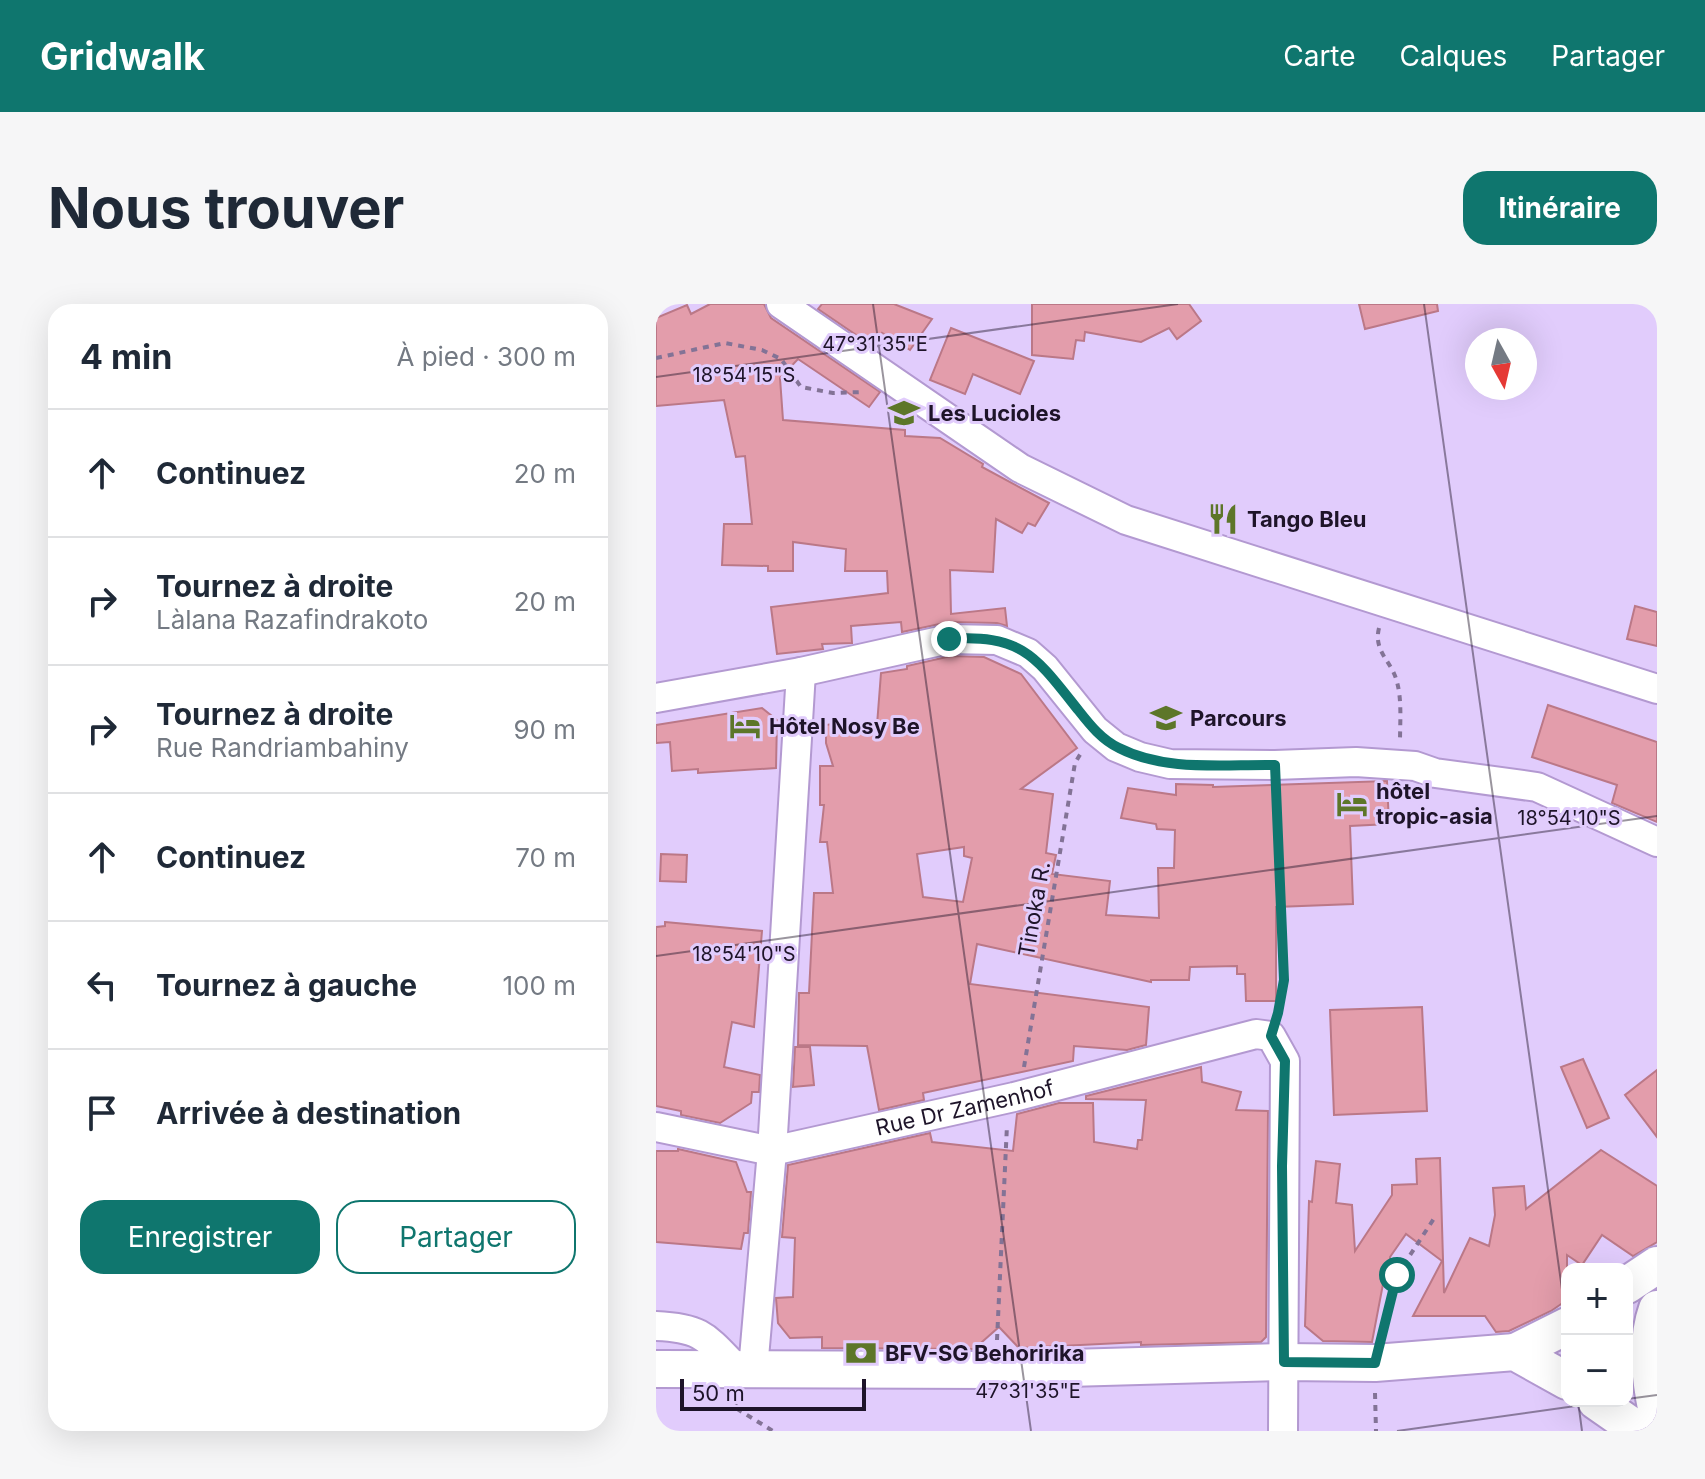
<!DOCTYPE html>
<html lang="fr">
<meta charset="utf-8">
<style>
:root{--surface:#fff;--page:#f6f6f7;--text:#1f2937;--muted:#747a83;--line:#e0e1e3;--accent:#0f766e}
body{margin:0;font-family:Inter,sans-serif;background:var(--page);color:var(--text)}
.controls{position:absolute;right:24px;bottom:24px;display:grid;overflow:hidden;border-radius:16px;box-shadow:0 8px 32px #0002}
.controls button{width:72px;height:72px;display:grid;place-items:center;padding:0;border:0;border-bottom:2px solid var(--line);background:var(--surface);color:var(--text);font:40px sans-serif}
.compass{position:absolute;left:809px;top:24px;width:72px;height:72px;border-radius:50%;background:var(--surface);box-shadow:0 8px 32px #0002;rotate:172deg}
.scale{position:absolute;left:24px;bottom:20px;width:186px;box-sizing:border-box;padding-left:8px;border:4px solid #1e1429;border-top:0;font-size:22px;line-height:28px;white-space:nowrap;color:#1e1429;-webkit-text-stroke:6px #e1ccfc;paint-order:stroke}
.stop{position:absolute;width:24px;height:24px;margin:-18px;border:6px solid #0f766e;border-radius:50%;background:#fff}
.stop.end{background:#0f766e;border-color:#fff;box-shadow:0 2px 8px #0008}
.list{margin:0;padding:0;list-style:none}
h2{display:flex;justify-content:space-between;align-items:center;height:104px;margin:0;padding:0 32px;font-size:34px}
h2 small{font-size:26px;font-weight:400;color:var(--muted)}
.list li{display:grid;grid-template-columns:52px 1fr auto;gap:24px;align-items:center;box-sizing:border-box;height:128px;padding:0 32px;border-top:2px solid var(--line)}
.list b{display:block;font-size:30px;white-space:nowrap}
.list p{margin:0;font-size:26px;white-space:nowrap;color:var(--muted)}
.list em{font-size:26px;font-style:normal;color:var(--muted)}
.actions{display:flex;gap:16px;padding:24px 32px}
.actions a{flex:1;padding:18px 0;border:2px solid var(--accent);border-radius:24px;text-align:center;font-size:28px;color:var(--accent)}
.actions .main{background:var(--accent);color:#fff}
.icon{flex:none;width:44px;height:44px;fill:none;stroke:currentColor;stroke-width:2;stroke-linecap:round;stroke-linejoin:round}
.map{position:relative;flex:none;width:1001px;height:1127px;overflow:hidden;border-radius:24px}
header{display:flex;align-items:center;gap:48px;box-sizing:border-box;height:112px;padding:0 40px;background:var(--accent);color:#fff}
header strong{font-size:38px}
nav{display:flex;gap:44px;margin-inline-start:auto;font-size:28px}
.intro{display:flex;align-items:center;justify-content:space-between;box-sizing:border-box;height:192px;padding:0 48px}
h1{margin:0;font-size:56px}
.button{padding:20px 36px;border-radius:24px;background:var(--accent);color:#fff;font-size:28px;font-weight:700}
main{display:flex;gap:48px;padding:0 48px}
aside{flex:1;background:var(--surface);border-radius:24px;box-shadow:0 8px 32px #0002}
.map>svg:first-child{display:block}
</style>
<header>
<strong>Gridwalk</strong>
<nav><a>Carte</a><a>Calques</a><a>Partager</a></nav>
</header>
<div class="intro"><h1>Nous trouver</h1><a class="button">Itinéraire</a></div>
<main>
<aside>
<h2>4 min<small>À pied · 300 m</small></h2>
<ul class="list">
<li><svg class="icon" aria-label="ahead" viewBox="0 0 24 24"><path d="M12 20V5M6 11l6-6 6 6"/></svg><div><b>Continuez</b></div><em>20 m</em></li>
<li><svg class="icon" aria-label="right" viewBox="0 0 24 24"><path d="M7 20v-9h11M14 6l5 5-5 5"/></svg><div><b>Tournez à droite</b><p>Làlana Razafindrakoto</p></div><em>20 m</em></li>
<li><svg class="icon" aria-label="right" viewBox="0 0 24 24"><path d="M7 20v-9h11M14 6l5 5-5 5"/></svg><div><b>Tournez à droite</b><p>Rue Randriambahiny</p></div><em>90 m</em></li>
<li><svg class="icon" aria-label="ahead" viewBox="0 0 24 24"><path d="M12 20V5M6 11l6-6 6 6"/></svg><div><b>Continuez</b></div><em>70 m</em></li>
<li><svg class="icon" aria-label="left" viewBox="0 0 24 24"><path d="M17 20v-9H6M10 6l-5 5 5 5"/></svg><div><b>Tournez à gauche</b></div><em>100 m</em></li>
<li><svg class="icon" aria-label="arrive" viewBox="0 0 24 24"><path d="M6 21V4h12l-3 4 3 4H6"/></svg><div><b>Arrivée à destination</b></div></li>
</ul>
<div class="actions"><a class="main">Enregistrer</a><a>Partager</a></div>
</aside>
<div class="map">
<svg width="1001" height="1127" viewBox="0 0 1001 1127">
<rect width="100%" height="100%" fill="#e1ccfc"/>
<g fill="#e39dab" stroke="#bb7887" stroke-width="2" fill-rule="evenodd">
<path d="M54,0H108L115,14L224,88L213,103L142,55L124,74L127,116L249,126V132L284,134L327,160L326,163L393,199L379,222L372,219L366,229L340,215L337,268L294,266L295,310L349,304L351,322L341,319L293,318L246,328L245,318L195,322L196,339L166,340L167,345L121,350L115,303L232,289L231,267H189L190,245L137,238V267H112V262L66,261L68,220H96L89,152L80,153L68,96L0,102V14L31,1L35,10Z"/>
<path d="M166,0H238L276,15L254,46L226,29L218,43L162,5Z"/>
<path d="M376,0H533L545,17L521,35L513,24L485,38L429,28L428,37L420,36L417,55L376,51Z"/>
<path d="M703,0H781L782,7L709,25Z"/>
<path d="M295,24L378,57L364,90L317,70L309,90L274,76Z"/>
<path d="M979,302L1001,308V342L971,335Z"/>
<path d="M295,352L328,353L365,370L421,444L365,485L397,490L390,549L400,551L396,570L454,577L450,611L503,614L502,564H518L519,526L501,525L500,520L465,514L472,484L520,491V480L557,481V483L731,477L733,520L694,522L697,600L620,603V697H590L589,670H581V662L534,663L533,676H495V678L321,640L314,680L493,703L490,741L471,746L418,742L417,757L267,789L268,796L223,806L211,742L142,741L143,689H153L158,589H177L171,538H164L168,501H164V462H177L170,439V421L182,419L221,421L225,369L251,365V362ZM308,543V552L316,554L307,598L267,593L261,550Z"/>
<path d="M892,401L1001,438V518L956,499L961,481L876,453Z"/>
<path d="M106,404L121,416L120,464L42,469V465L16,467L14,438L0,439V421Z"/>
<path d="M5,550L31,551L30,578L4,577Z"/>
<path d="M9,618L106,627L98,723L76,718L68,763L104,771L103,788H96L95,799L64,819L25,811V807L0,802V623L9,622Z"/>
<path d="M766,703L771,807L678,811L674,706Z"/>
<path d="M139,743H154L158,781L137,783Z"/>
<path d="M927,755L953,814L931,824L905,763Z"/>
<path d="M545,763L546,778L585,788L580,806L612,807L610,1033L605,1038L485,1041V1038L363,1044L343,1023L318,1045L166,1044V1033L134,1034L122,1019L120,994L137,993L139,934L126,933L132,861L274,829L276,838L357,847L361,810L403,799H437L438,838L481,845L482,836H486L490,796L430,795V792Z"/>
<path d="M1001,766V833L969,791Z"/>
<path d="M22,845L80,858L91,888H95L92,929H88L85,945L0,938V847H22Z"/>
<path d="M945,846L1001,882V938L977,952L946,931L926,961L911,951V996L895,1007L853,1027L840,1028L829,1012H757L786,957L750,930L734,953L733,980H727L716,1038L667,1037L649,1022L653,897L656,898L660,857L684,860L680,899L696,901L699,947L736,891V881L761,880L760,855L784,854L788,989L814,934L833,942L839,911L837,884L868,882L870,905Z"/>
</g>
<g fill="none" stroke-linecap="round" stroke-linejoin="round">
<defs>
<g id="minor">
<path d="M125,0L364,164L470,216L1001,385"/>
<path d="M0,394L145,368L293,335L341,336L372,349L389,364L439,426L460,443L484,453L514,460L619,461L700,458L759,462L779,469L881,483L1001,538"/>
<path id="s1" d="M0,823L116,847L358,793L600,730L615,732L629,757L627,1127"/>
<path d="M0,1022C46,1024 50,1033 81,1065"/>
<path d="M97,1065L116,847L145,368"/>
</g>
<g id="major">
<path d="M971,981L1001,961"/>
<path d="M1001,1005C989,1039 994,1075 1001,1109"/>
<path d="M859,1048L911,1022"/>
<path d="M0,1065L340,1066L628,1058L719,1059L859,1048L911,1077"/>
<path d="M940,1097L983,1127"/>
</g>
</defs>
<use href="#minor" stroke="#b399d1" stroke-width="32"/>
<use href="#major" stroke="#b399d1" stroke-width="40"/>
<g stroke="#837396" stroke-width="4" stroke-dasharray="6 6" stroke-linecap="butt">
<path d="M0,54L69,39L106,46L125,55L145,83L177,89L207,88"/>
<path d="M723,324C717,348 736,357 741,378C746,396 744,419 744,437"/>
<path d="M620,485L628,676L623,707"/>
<path d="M368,763L419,459L425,449"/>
<path d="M726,1029L741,971L779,913"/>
<path d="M341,1036L351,821"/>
<path d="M719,1089L720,1127"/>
<path d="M82,1095L78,1103L117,1127"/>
</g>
<use href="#minor" stroke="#fff" stroke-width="28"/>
<use href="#major" stroke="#fff" stroke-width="36"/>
</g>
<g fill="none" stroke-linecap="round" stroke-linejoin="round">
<path stroke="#0f766e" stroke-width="10" d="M293,335C367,330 380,353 423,407C434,421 446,436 463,444C510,468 568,460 619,461L628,676L622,709L615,732L629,757L626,862L628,1058L719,1059L741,971"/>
</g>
<path fill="none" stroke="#1e1429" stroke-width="2" stroke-opacity="0.45" d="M217,0L375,1127M768,0L911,1021M0,73L522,0M0,652L1001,512M971,1095L1001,1091M922,1097L926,1127M741,1127L955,1097"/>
<defs>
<symbol id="school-bare" viewBox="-9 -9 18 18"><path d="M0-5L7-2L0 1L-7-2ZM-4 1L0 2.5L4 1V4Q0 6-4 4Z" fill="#5d7629" stroke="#e1ccfc" stroke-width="2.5" paint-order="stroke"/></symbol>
<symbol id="restaurant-bare" viewBox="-9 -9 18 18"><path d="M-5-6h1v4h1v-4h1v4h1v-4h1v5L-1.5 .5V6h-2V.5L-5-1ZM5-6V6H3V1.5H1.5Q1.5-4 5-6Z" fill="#5d7629" stroke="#e1ccfc" stroke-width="2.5" paint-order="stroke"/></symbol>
<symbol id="hotel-bare" viewBox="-9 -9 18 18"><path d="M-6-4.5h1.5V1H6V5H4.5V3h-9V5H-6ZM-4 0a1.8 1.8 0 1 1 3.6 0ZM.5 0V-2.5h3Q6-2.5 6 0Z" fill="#5d7629" stroke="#e1ccfc" stroke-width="2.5" paint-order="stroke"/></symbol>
<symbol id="bank-bare" viewBox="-9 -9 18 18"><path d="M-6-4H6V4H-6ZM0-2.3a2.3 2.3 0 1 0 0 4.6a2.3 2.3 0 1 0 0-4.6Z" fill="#5d7629" stroke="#e1ccfc" stroke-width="2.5" paint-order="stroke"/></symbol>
</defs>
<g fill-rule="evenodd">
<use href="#school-bare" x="226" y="87" width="44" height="44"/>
<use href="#restaurant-bare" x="545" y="193" width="44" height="44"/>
<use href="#school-bare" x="488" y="392" width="44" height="44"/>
<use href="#hotel-bare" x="67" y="400" width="44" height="44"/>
<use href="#hotel-bare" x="674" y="478" width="44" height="44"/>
<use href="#bank-bare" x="183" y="1027" width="44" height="44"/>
</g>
<g text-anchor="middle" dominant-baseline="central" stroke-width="6" stroke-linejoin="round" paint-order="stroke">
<g font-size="22" font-weight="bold" fill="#1e1429" stroke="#e1ccfc" text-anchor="start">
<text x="272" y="109">Les Lucioles</text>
<text x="591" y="215">Tango Bleu</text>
<text x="534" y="414">Parcours</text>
<text x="113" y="422">Hôtel Nosy Be</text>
<text x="720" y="487">hôtel<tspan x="720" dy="25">tropic-asia</tspan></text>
<text x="229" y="1049">BFV-SG Behoririka</text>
</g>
<g font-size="22" fill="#1e1429" stroke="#e1ccfc">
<text transform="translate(378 605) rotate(-80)">Tinoka R.</text>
<text stroke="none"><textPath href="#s1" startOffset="316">Rue Dr Zamenhof</textPath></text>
</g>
</g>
<g font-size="20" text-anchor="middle" fill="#1e1429" stroke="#e1ccfc" stroke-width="6" stroke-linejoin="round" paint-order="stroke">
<text x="219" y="47">47°31'35"E</text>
<text x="88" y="78">18°54'15"S</text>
<text x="913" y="521">18°54'10"S</text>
<text x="88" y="657">18°54'10"S</text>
<text x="372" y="1094">47°31'35"E</text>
</g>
</svg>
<div class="controls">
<button>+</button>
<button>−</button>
</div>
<svg class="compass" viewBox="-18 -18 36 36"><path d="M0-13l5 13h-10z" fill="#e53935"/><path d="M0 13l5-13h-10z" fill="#747a83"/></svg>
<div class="scale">50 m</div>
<div class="stop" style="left:741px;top:971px"></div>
<div class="stop end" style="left:293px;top:335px"></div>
</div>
</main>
